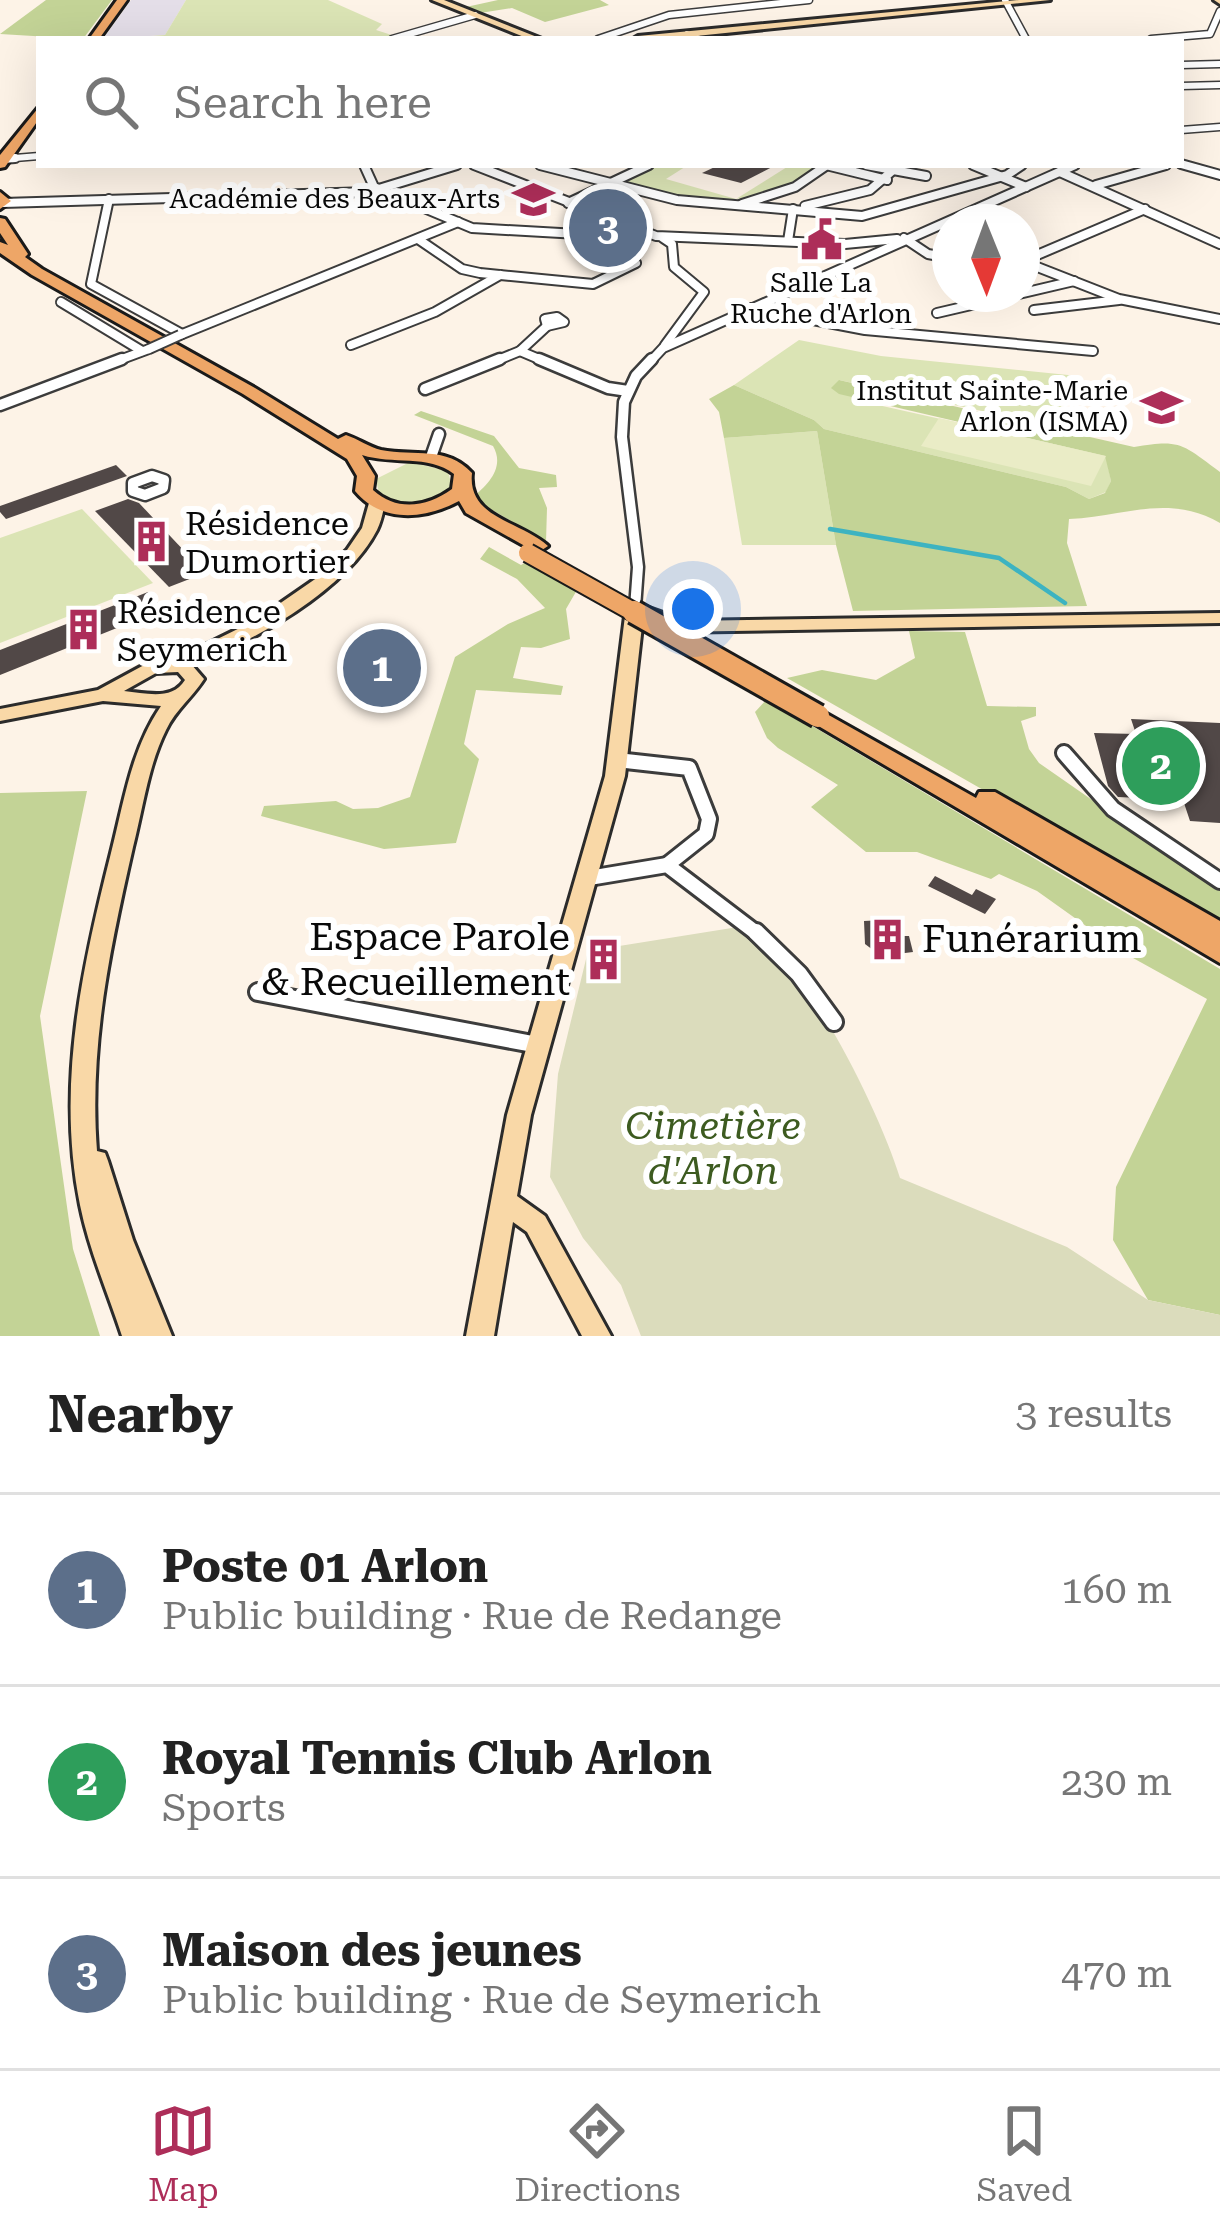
<!DOCTYPE html>
<meta charset="utf-8">
<style>
:root{--surface:#fff;--page:#f2f2f2;--text:#222;--muted:#767676;--line:#e0e0e0;--accent:#ad2e59}
body{margin:0;font-family:"Roboto Serif",serif;background:var(--page);color:var(--text)}
.compass{position:absolute;left:932px;top:204px;width:108px;height:108px;border-radius:50%;background:var(--surface);box-shadow:0 12px 48px #0002;rotate:179deg}
.you{position:absolute;left:693px;top:609px;width:42px;height:42px;margin:-30px;border:9px solid #fff;border-radius:50%;background:#1a73e8;box-shadow:0 0 0 18px #1a73e833}
.badge{display:grid;place-items:center;width:78px;height:78px;border-radius:50%;background:var(--accent);color:#fff;font-size:39px;font-weight:700}
.pin{position:absolute;translate:-50% -50%;border:6px solid #fff;box-shadow:0 3px 12px #0006}
.list{margin:0;padding:0;list-style:none}
h2{display:flex;justify-content:space-between;align-items:center;height:156px;margin:0;padding:0 48px;font-size:51px}
h2 small{font-size:39px;font-weight:400;color:var(--muted)}
.list li{display:grid;grid-template-columns:78px 1fr auto;gap:36px;align-items:center;box-sizing:border-box;height:192px;padding:0 48px;border-top:3px solid var(--line)}
.list b{display:block;font-size:45px;white-space:nowrap}
.list p{margin:0;font-size:39px;white-space:nowrap;color:var(--muted)}
.list em{font-size:39px;font-style:normal;color:var(--muted)}
.icon{flex:none;width:66px;height:66px;fill:none;stroke:currentColor;stroke-width:2;stroke-linecap:round;stroke-linejoin:round}
.map{position:relative;flex:none;width:1220px;height:1336px;overflow:hidden}
.search{position:absolute;background:var(--surface);box-shadow:0 12px 48px #0002;left:36px;right:36px;top:36px;height:132px;display:flex;align-items:center;gap:30px;box-sizing:border-box;padding:0 42px;border-radius:0px;color:var(--muted);font-size:45px}
.sheet{height:732px;background:var(--surface)}
nav{display:flex;justify-content:space-around;align-items:center;box-sizing:border-box;height:168px;border-top:3px solid var(--line);background:var(--surface);font-size:33px;color:var(--muted)}
nav a{display:grid;justify-items:center;gap:6px}
nav .on{color:var(--accent)}
.map>svg:first-child{display:block}
</style>
<div class="map">
<svg width="1220" height="1336" viewBox="0 0 1220 1336">
<rect width="100%" height="100%" fill="#fdf3e7"/>
<path fill="#e4dee8" d="M131,0H186L165,35L103,39Z"/>
<g fill="#dbe4b5">
<path d="M186,0H328L382,24L376,30L398,37C374,42 356,32 332,39H117L165,35Z"/>
<path d="M658,165H688L666,179L736,199L787,167L818,168C759,213 690,202 621,183Z"/>
<path d="M799,340L881,356L1078,376L1091,392L1080,404L1062,405L1051,426L839,380L869,403L1106,456L1111,481L1106,492L1089,499L1066,487L824,429L814,420L734,385Z"/>
<path d="M817,431L836,545H742L724,438Z"/>
<path d="M410,462L448,471L452,487C432,507 402,509 379,494L376,479Z"/>
<path d="M82,509L153,583L0,643V538Z"/>
</g>
<g fill="#c3d396">
<path d="M46,0H112L83,39L0,34Z"/>
<path d="M498,0H600L609,5L545,22L512,8L480,13L466,7Z"/>
<path d="M839,380L1134,447C1181,439 1182,444 1220,472V523C1168,493 1123,517 1069,519L1067,543L1087,606L853,611L836,545L817,431L724,438L719,412L709,399L734,385L814,420L824,429L1066,487L1089,499L1105,493L1111,481L1105,456L839,394L831,388Z"/>
<path d="M421,411L494,436L519,468L556,475L557,487L539,488L547,508L546,542L472,498C489,484 505,467 493,446L414,415Z"/>
<path d="M489,547L521,565L528,561L577,590L566,609L570,639L541,648L521,647L513,678L563,686L561,695L476,690L464,744L479,759L456,843L384,849L261,816L264,806L336,801L353,809L378,808L410,797L455,657L508,624L545,608L517,579L480,559Z"/>
<path d="M909,631L965,632L987,706L1036,707V716L1021,721L1029,749L1039,763L1220,889V925L787,678L822,670L876,680L915,658Z"/>
<path d="M767,699L1220,969V1315L1148,1300L1113,1240L1116,1187L1207,999L1124,953L1037,891L999,874L991,879L917,852H866L811,807L838,785L778,748L767,738L755,712Z"/>
<path d="M87,791L40,1016L73,1249L100,1336H0V793Z"/>
</g>
<path fill="#dbdcbc" d="M738,927C755,941 774,954 789,969C829,1011 883,1122 900,1178L1067,1247L1148,1300L1220,1315V1336H641L621,1285L583,1238L550,1177L558,1074L588,951Z"/>
<path fill="#eaecc6" d="M939,418L1106,456L1091,486L921,446Z"/>
<g fill="none" stroke-linecap="round" stroke-linejoin="round">
<path stroke="#3db3c1" stroke-width="4.5" d="M830,529L999,558L1065,603"/>
</g>
<g fill="#514847">
<path d="M719,165H776L741,183L702,173Z"/>
<path d="M116,465L127,476L6,519L0,512V506Z"/>
<path d="M128,499L139,503L205,573L169,587L95,511Z"/>
<path d="M148,592L164,609L0,675V650Z"/>
<path d="M1131,719L1220,723V823L1190,821L1183,800L1118,797L1108,786L1094,733L1136,734Z"/>
<path d="M935,876L972,895L976,889L996,899L985,914L928,886Z"/>
<path d="M883,920L886,936H909L913,952L881,956L865,944L864,921Z"/>
</g>
<g fill="none" stroke-linecap="round" stroke-linejoin="round">
<defs>
<g id="street-far4">
<path d="M1005,0L1026,39"/>
<path d="M687,34L700,39"/>
<path d="M392,39L475,15"/>
<path d="M598,39L669,15L809,0"/>
<path d="M1151,39L1210,34L1220,11"/>
<path d="M1181,65L1220,64"/>
<path d="M1181,86L1220,85"/>
<path d="M1181,130L1220,127"/>
<path d="M3,159L39,156"/>
</g>
<g id="street-far3">
<path d="M3,159L15,158"/>
<path d="M1181,164L1220,175"/>
<path d="M364,165L374,187L472,228L613,236L630,228"/>
<path d="M474,165L656,236L845,244L897,239"/>
<path d="M540,165L677,200L862,216L1007,175L1022,165"/>
<path d="M826,165L887,180"/>
<path d="M866,165L926,176"/>
<path d="M973,165L1026,187"/>
<path d="M1060,172L1220,244"/>
<path d="M1096,185L1166,165"/>
<path d="M109,199L91,284L182,334"/>
<path d="M3,203L369,192L457,165"/>
<path d="M568,203L649,165"/>
<path d="M742,204L795,187L827,165"/>
<path d="M805,206L870,190L899,165"/>
<path d="M663,238L672,244L674,267L704,292L665,345"/>
<path d="M904,238L928,254L950,258"/>
<path d="M418,239L462,269L480,273L593,284L636,263"/>
<path d="M788,241L793,209"/>
<path d="M1022,261L1119,299L1220,319"/>
<path d="M1023,261L1145,209"/>
<path d="M61,302L142,351"/>
<path d="M750,308L865,330L1093,351"/>
<path d="M1034,310L1119,300"/>
<path d="M937,313L1074,281"/>
<path d="M557,317L564,322L547,326L545,319Z"/>
<path d="M180,335L458,222"/>
<path d="M351,345L435,312L500,275"/>
<path d="M520,351L546,362"/>
<path d="M114,362L149,349"/>
<path d="M493,362L520,351L547,326"/>
<path d="M650,362L663,348L1075,165"/>
</g>
<g id="street-far2">
<path d="M539,359L608,388L628,391"/>
<path d="M425,389L500,359"/>
<path d="M0,405L122,359"/>
<path d="M431,457L439,434"/>
<path d="M152,476L164,480L163,488L145,495L133,491V483Z"/>
<path d="M635,608L638,567L622,437L624,402L636,376L652,359"/>
</g>
<g id="street-far1">
<path d="M1064,753L1113,809L1220,881"/>
<path d="M617,760L689,768L709,819L706,834L667,865"/>
<path d="M589,878L667,865L759,935"/>
</g>
<g id="street">
<path d="M756,932L799,974L834,1022"/>
<path d="M258,992L538,1045"/>
</g>
<g id="secondary">
<path d="M432,0H444L542,39H529Z"/>
<path d="M1019,0H1050L667,39H633L638,36Z"/>
<path d="M1214,0H1220V4Z"/>
<path d="M377,498L385,503C383,512 381,522 377,530C346,590 253,643 191,664L204,679C192,698 176,709 166,730C148,766 143,808 133,847C110,948 89,1046 97,1151L105,1153L108,1161L133,1240L172,1336H122C108,1293 89,1250 80,1205C56,1086 82,968 111,853C124,802 131,750 161,706L103,701L0,721V709L98,690L146,664L166,661L191,652L256,620L321,575L347,550L362,528L369,503ZM178,672L185,680C172,701 146,693 124,691L156,673Z"/>
<path d="M635,603L686,621L1220,613V623L668,632L662,631L659,627L661,624L643,617L625,776L531,1115L517,1196L545,1216L611,1336H582L527,1232L513,1222L494,1336H466L507,1115L605,776L626,608Z"/>
</g>
<g id="primary">
<path d="M117,0H127L99,39H89Z"/>
<path d="M39,107V119L5,167L0,168V155Z"/>
<path d="M0,192L11,201L0,209Z"/>
<path d="M0,218L5,219L28,254L25,257L42,269L255,388L338,439L346,435C358,439 369,447 381,450C415,457 446,445 472,473C467,518 520,521 548,546L539,552L532,550L466,513L459,501C424,520 382,523 355,491L357,476L347,459L243,394L32,275L0,253V242L8,245L0,233ZM362,455C393,465 428,454 454,474L452,489C427,507 397,512 373,490L375,476Z"/>
<path d="M818,709L976,798L979,792H995L1220,921V963L810,721L807,716L810,711Z"/>
</g>
</defs>
<use href="#street-far4" stroke="#3c3c3c" stroke-width="9"/>
<use href="#street-far3" stroke="#3c3c3c" stroke-width="12"/>
<use href="#street-far2" stroke="#3c3c3c" stroke-width="15"/>
<use href="#street-far1" stroke="#3c3c3c" stroke-width="20"/>
<use href="#street" stroke="#3c3c3c" stroke-width="22"/>
<use href="#secondary" stroke="#2b2b2b" stroke-width="6"/>
<use href="#primary" stroke="#1a1a1a" stroke-width="6"/>
<use href="#street-far4" stroke="#fff" stroke-width="6"/>
<use href="#street-far3" stroke="#fff" stroke-width="8"/>
<use href="#street-far2" stroke="#fff" stroke-width="10"/>
<use href="#street-far1" stroke="#fff" stroke-width="14"/>
<use href="#street" stroke="#fff" stroke-width="16"/>
<use href="#secondary" fill="#f9d8a7" fill-rule="evenodd"/>
<use href="#primary" fill="#eea667" fill-rule="evenodd"/>
<defs>
<path id="street-bridge" d="M149,349L180,335"/>
<path id="primary-bridge-far1" d="M528,553L639,615"/>
<path id="primary-bridge" d="M634,612L818,716"/>
</defs>
<use href="#street-bridge" stroke="#3c3c3c" stroke-width="12" stroke-linecap="butt"/>
<use href="#primary-bridge-far1" stroke="#1a1a1a" stroke-width="22" stroke-linecap="butt"/>
<use href="#primary-bridge" stroke="#1a1a1a" stroke-width="28" stroke-linecap="butt"/>
<use href="#street-bridge" stroke="#fff" stroke-width="8"/>
<use href="#primary-bridge-far1" stroke="#eea667" stroke-width="18"/>
<use href="#primary-bridge" stroke="#eea667" stroke-width="22"/>
</g>
<defs>
<symbol id="university-bare" viewBox="-9 -9 18 18"><path d="M0-5L7-2L0 1L-7-2ZM-4 1L0 2.5L4 1V4Q0 6-4 4Z" fill="#ad2e59" stroke="#fff" stroke-width="2.5" paint-order="stroke"/></symbol>
<symbol id="civic-bare" viewBox="-9 -9 18 18"><path d="M-.6-6.5H3V-4.5H.6V-3L4-1V1h2V6H-6V1h2V-1L-.6-3ZM-1.2 2.5V6h2.4V2.5Z" fill="#ad2e59" stroke="#fff" stroke-width="2.5" paint-order="stroke"/></symbol>
<symbol id="school-bare" viewBox="-9 -9 18 18"><path d="M0-5L7-2L0 1L-7-2ZM-4 1L0 2.5L4 1V4Q0 6-4 4Z" fill="#ad2e59" stroke="#fff" stroke-width="2.5" paint-order="stroke"/></symbol>
<symbol id="building-bare" viewBox="-9 -9 18 18"><path d="M-4-6H4V6H1V3H-1V6H-4ZM-2.5-4.3h1.7v1.8h-1.7ZM.8-4.3h1.7v1.8H.8ZM-2.5-1h1.7V.8h-1.7ZM.8-1h1.7V.8H.8Z" fill="#ad2e59" stroke="#fff" stroke-width="2.5" paint-order="stroke"/></symbol>
</defs>
<g fill-rule="evenodd">
<use href="#university-bare" x="504" y="170" width="59" height="59"/>
<use href="#civic-bare" x="792" y="210" width="59" height="59"/>
<use href="#school-bare" x="1132" y="378" width="59" height="59"/>
<use href="#building-bare" x="122" y="512" width="59" height="59"/>
<use href="#building-bare" x="54" y="600" width="59" height="59"/>
<use href="#building-bare" x="858" y="910" width="59" height="59"/>
<use href="#building-bare" x="574" y="930" width="59" height="59"/>
</g>
<g text-anchor="middle" dominant-baseline="central" stroke-width="12" stroke-linejoin="round" paint-order="stroke">
<g font-size="27" fill="#090909" stroke="#fff" text-anchor="end">
<text x="500" y="199">Académie des Beaux-Arts</text>
<text x="821" y="283" text-anchor="middle">Salle La<tspan x="821" dy="31">Ruche d'Arlon</tspan></text>
<text x="1128" y="391">Institut Sainte-Marie<tspan x="1128" dy="31">Arlon (ISMA)</tspan></text>
</g>
<g font-size="33" fill="#090909" stroke="#fff" text-anchor="start">
<text x="185" y="523">Résidence<tspan x="185" dy="38">Dumortier</tspan></text>
<text x="117" y="611">Résidence<tspan x="117" dy="38">Seymerich</tspan></text>
</g>
<g font-size="39" fill="#090909" stroke="#fff" text-anchor="end">
<text x="570" y="937">Espace Parole<tspan x="570" dy="45">&amp; Recueillement</tspan></text>
<text x="922" y="939" text-anchor="start">Funérarium</text>
</g>
<g font-size="39" font-style="italic" fill="#3d5b20" stroke="#fff">
<text x="713" y="1126">Cimetière<tspan x="713" dy="45">d'Arlon</tspan></text>
</g>
</g>
</svg>
<svg class="compass" viewBox="-18 -18 36 36"><path d="M0-13l5 13h-10z" fill="#e53935"/><path d="M0 13l5-13h-10z" fill="#767676"/></svg>
<div class="you"></div>
<div class="pin badge" style="left:382px;top:668px;background:#5c6f8a">1</div>
<div class="pin badge" style="left:1161px;top:766px;background:#2e9e5b">2</div>
<div class="pin badge" style="left:608px;top:228px;background:#5c6f8a">3</div>
<div class="search"><svg class="icon" aria-label="search" viewBox="0 0 24 24"><circle cx="10" cy="10" r="6"/><path d="M15 15l6 6"/></svg>Search here</div>
</div>
<section class="sheet">
<h2>Nearby<small>3 results</small></h2>
<ul class="list">
<li><span class="badge" style="background:#5c6f8a">1</span><div><b>Poste 01 Arlon</b><p>Public building · Rue de Redange</p></div><em>160 m</em></li>
<li><span class="badge" style="background:#2e9e5b">2</span><div><b>Royal Tennis Club Arlon</b><p>Sports</p></div><em>230 m</em></li>
<li><span class="badge" style="background:#5c6f8a">3</span><div><b>Maison des jeunes</b><p>Public building · Rue de Seymerich</p></div><em>470 m</em></li>
</ul>
</section>
<nav>
<a class="on"><svg class="icon" aria-label="map" viewBox="0 0 24 24"><path d="M3 6l6-2 6 2 6-2v14l-6 2-6-2-6 2zM9 4v14M15 6v14"/></svg>Map</a>
<a><svg class="icon" aria-label="directions" viewBox="0 0 24 24"><path d="M12 3l9 9-9 9-9-9zM9 14v-3h6M13 9l2 2-2 2"/></svg>Directions</a>
<a><svg class="icon" aria-label="saved" viewBox="0 0 24 24"><path d="M7 4h10v16l-5-4-5 4z"/></svg>Saved</a>
</nav>
